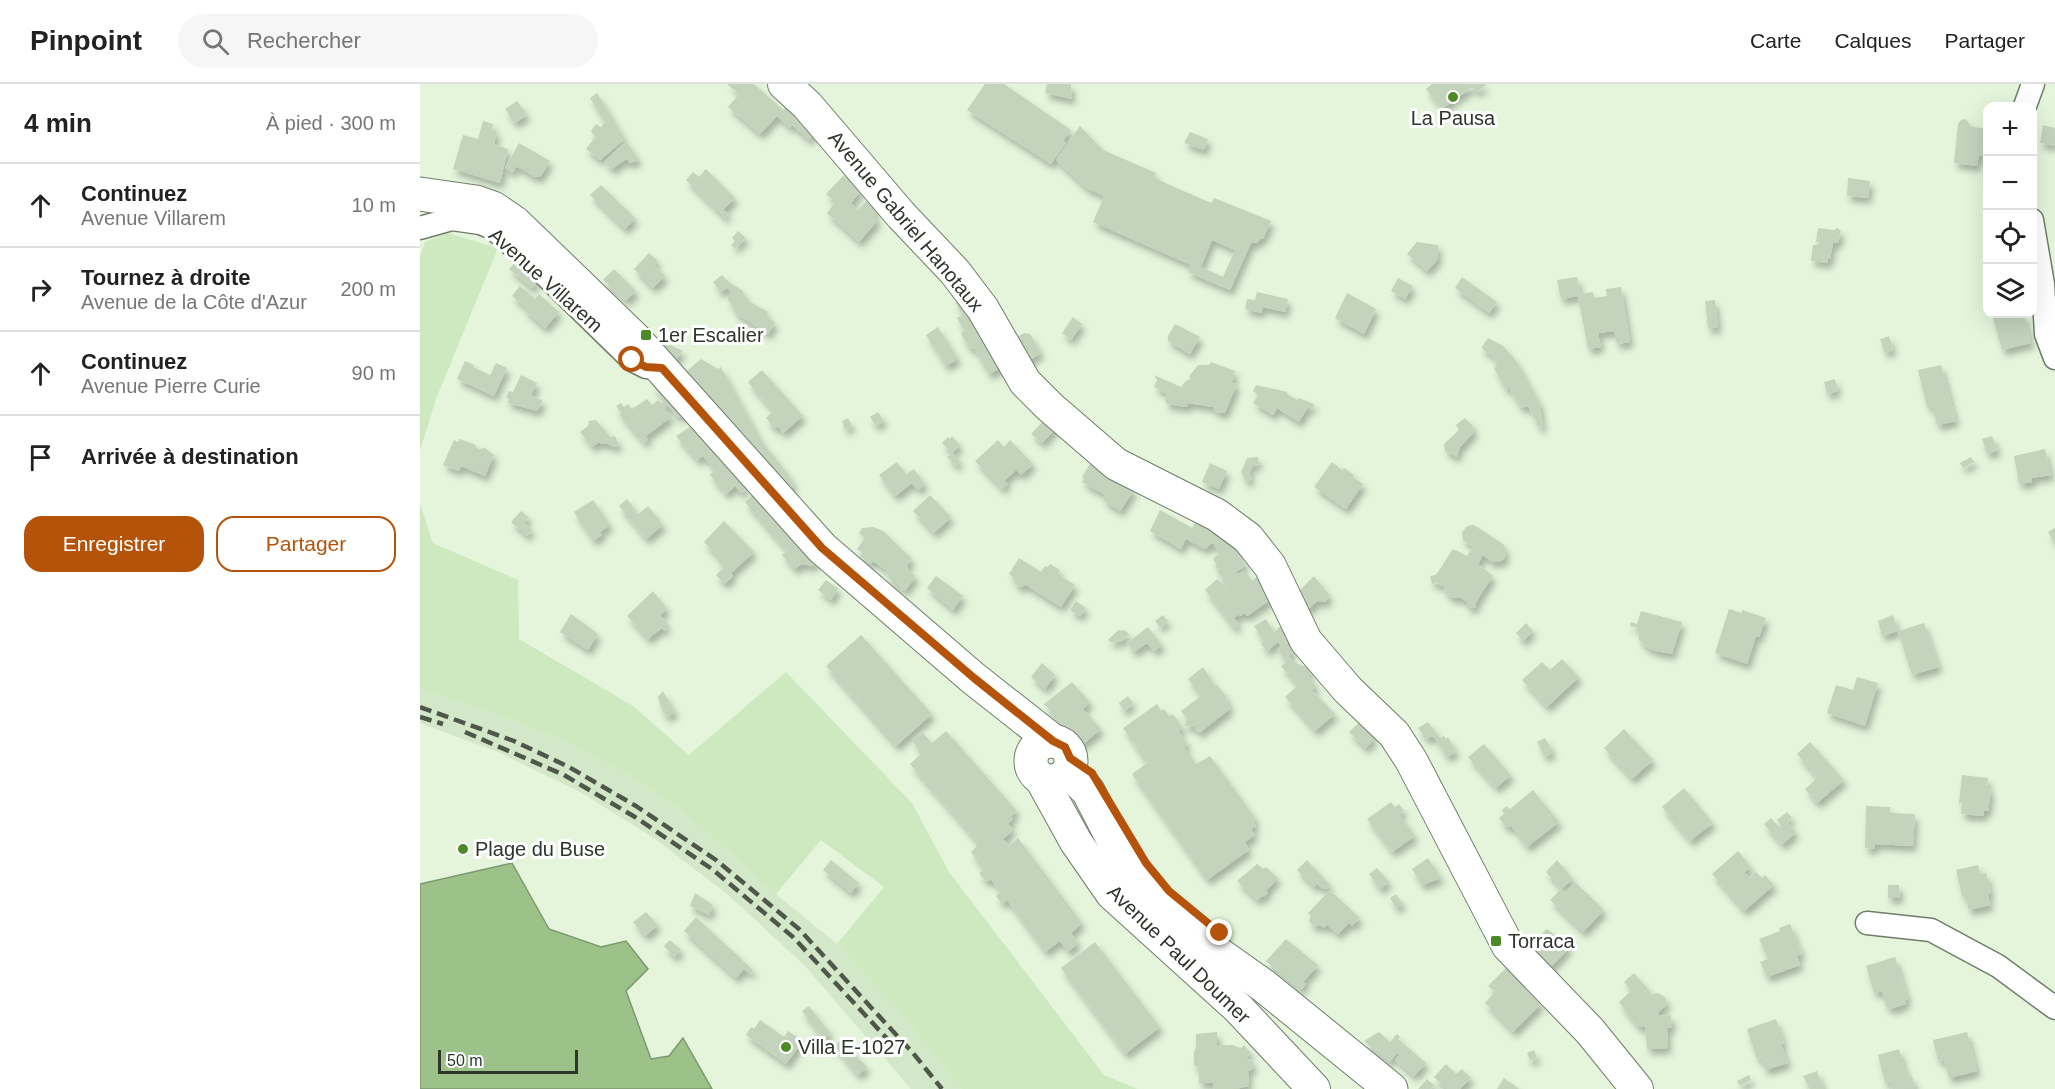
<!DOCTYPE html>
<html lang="fr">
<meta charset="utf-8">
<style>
:root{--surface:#fff;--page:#f6f6f6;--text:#222;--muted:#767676;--line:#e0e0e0;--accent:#b45309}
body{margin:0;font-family:Arial,sans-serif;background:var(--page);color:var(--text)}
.controls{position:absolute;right:18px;top:18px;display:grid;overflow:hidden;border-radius:12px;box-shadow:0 6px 24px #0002}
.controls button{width:54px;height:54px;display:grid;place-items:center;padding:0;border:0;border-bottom:2px solid var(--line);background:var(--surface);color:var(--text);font:30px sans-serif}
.scale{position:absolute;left:18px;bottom:15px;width:140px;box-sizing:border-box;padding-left:6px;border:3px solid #2e352b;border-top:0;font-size:16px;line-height:21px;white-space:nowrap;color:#2e352b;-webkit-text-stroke:4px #fff;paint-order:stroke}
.stop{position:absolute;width:18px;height:18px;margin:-14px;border:4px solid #b45309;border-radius:50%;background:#fff}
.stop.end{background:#b45309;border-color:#fff;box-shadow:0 2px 6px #0008}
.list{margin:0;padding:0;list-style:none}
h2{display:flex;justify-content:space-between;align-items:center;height:78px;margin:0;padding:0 24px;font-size:26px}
h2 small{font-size:20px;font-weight:400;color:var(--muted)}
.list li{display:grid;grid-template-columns:39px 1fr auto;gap:18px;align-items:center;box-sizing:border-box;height:84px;padding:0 24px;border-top:2px solid var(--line)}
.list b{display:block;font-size:22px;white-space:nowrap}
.list p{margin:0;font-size:20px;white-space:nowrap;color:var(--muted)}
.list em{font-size:20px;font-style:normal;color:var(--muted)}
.actions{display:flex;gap:12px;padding:18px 24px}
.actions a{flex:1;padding:14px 0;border:2px solid var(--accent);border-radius:18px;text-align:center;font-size:21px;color:var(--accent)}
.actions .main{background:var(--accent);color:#fff}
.icon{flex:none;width:33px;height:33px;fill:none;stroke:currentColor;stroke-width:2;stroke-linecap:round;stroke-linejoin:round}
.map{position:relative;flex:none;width:1635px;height:1005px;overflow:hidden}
header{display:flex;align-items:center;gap:36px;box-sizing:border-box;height:84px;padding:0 30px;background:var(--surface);border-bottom:2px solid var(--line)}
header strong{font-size:28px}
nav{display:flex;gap:33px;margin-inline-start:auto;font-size:21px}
.search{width:420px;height:54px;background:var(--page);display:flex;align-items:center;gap:15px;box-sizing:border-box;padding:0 21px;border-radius:33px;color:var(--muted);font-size:22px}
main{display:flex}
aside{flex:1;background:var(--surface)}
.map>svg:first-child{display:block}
</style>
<header>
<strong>Pinpoint</strong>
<div class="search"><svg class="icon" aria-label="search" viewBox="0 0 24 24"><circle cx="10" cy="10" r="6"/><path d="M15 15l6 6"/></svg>Rechercher</div>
<nav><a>Carte</a><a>Calques</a><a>Partager</a></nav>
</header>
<main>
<aside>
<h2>4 min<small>À pied · 300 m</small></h2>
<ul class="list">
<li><svg class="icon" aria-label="ahead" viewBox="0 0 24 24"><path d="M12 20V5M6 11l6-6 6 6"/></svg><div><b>Continuez</b><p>Avenue Villarem</p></div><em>10 m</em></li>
<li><svg class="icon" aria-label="right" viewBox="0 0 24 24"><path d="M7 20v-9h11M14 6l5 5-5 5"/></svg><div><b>Tournez à droite</b><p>Avenue de la Côte d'Azur</p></div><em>200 m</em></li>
<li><svg class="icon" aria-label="ahead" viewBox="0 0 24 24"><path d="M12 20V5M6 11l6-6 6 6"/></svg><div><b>Continuez</b><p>Avenue Pierre Curie</p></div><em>90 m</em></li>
<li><svg class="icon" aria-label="arrive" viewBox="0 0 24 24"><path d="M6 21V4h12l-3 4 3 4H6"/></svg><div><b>Arrivée à destination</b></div></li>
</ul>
<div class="actions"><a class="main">Enregistrer</a><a>Partager</a></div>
</aside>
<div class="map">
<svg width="1635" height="1005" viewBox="0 0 1635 1005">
<defs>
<filter id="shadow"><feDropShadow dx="3.5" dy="6" stdDeviation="3" flood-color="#0004"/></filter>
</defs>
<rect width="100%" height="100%" fill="#e4f5dc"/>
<path fill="#d3e8c9" d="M0,605L76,630L147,658L213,694L261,726L356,810L417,860L473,920L542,1005H491L385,882L306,809L235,755L162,709L78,668L0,639Z"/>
<g fill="#cee9c0">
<path d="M28,149L78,164L16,315L0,367V172L5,158Z"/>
<path d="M0,420L13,459L98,496L99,555L213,622L269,671L366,588L492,719L529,788L684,991L717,1005H542L473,920L417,860L464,803L401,756L356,810L261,726L213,694L147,658L76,630L0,605Z"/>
</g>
<path fill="#9cc28a" stroke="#7b986e" stroke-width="1.5" d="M92,779L129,845L181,863L206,857L228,885L206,907L231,975L249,972L263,954L292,1005H0V800Z"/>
<g fill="#c3d3bc" fill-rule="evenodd" filter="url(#shadow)">
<path d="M307,0H334L363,26L368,20L394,49L389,56L372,41L370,44L357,32L340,50L308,23L319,10Z"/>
<path d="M565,0H584L651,46L643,57L646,59L631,80L547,26Z"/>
<path d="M627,0H651L652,15L625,9Z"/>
<path d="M1012,0H1067L1057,8L1052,3L1022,25L1006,5Z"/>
<path d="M177,9L205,55L180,76L166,65L175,53L171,47L176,40L181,43L185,38L170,14Z"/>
<path d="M97,17L107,31L95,39L85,25Z"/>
<path d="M1546,35L1551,43L1565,44L1562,72L1559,71L1557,82L1534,79L1538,40L1541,36Z"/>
<path d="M63,37L73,40L71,46L77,47L74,60L88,65L80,99L33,85L43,51L58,55Z"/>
<path d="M1623,41L1635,44V62L1620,59Z"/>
<path d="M660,42L683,66L736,89L734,94L791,119L794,114L851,137L843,155L841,154L837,159H831L810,206L768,188L771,181L673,138L684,112L666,104L636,76ZM792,156L815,166L803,193L781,183Z"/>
<path d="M770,48L788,55L784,66L764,59Z"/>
<path d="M206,57L219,76L210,79L206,75L192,85L184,78Z"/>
<path d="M99,59L130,77L121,92L115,93L96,82L93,88L85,84Z"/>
<path d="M1566,71H1568V94H1564Z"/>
<path d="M286,85L315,114L303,126L309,130L305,134L266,96L273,88L279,93Z"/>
<path d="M424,91L441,106L431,119L438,126L446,117L456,126L453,129L457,137L439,158L407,129L415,118L406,110Z"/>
<path d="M1428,94L1450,97L1448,114L1427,112Z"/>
<path d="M181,101L215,134L205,145L170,111Z"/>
<path d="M1398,144L1414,146L1417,144L1421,147L1418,159H1413L1410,175H1408V179L1391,177L1393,161H1398L1399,158H1396Z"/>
<path d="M318,147L326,154L315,164L311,161L315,157L312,154Z"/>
<path d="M997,158L1018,161V175L1007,187L987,170Z"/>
<path d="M229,169L238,177L234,181L245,192L233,204L214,185Z"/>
<path d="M97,176L117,198L112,204L89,185Z"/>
<path d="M194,185L216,207L206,217L183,196Z"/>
<path d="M302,191L311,200L322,206L327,216L348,228L346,232L355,239L348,250L314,228L315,226L307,214L312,210L308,204L300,208L293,198Z"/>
<path d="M1042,193L1077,218L1069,229L1035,204Z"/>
<path d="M1157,193L1160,210L1173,208L1174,214L1187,212L1186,205L1201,203L1210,258L1197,260L1194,247L1178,249L1181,263L1168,265L1158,212L1141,215L1137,196Z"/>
<path d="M978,194L993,202L985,215L971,207Z"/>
<path d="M100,202L115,215L119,210L139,228L125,244L104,226L106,224L92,212Z"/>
<path d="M837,208L868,215L865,228L843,223L841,229L825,225L827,215L835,216Z"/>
<path d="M927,209L956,225L944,250L915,234Z"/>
<path d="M537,212L582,283L569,290L554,264L550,265L541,250L544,246L537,234L542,231L536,219Z"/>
<path d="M1295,216L1298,244H1288L1285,217Z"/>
<path d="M1572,230H1604L1611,259L1582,266Z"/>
<path d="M653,233L662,240L651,256L642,249Z"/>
<path d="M755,240L780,253L770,270L748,257V252Z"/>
<path d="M518,243L538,275L526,282L506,251Z"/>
<path d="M604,249L610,250L621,269L602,281L588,258Z"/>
<path d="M1469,252L1473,266L1465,269L1460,255Z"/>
<path d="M1068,254L1083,262L1097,278L1120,320L1123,344L1119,343L1108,322L1101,324L1091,308L1090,303L1086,306L1074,284L1077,282L1072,271L1063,266L1062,263Z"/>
<path d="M239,256L263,267L254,278L237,259Z"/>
<path d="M281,275L298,285L301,283L302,285L342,358L369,391L374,402L366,408L262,291Z"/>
<path d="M45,277L54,281L53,283L70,291L76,279L87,284L74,312L37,295Z"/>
<path d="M791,278L815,287L812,299L817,300L805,329L796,328L793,323L781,321L768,319L767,323L747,320L745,317L747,310L734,303L737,296L734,291L761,303L766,297L770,295V291L778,281H789Z"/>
<path d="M1521,281L1536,337L1517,341L1512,322L1507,323L1498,286Z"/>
<path d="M342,286L383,332L363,349L358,342L355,345L346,334L353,327L328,298Z"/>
<path d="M101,291L117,299L111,311L123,317L117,327L88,319L89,315L86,313L89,307L93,308Z"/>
<path d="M1415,295L1418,307L1407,310L1404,298Z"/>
<path d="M239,297L268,330L258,333L247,320L244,325L251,333L226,352L228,356L224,359L200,331L201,329L196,322L201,319L204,323L208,320L212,325L227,315L232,321L238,316L241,319L244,316L233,302Z"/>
<path d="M836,301L867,308V310L877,316L879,314L894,320L892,325L888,323L879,338L857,324L853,331L833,319L838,311L833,307Z"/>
<path d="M458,328L464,337L456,342L450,333Z"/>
<path d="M428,334L432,342L425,346L422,337Z"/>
<path d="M626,334L636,344L622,359L611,350Z"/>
<path d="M1045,334L1052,341L1054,348L1040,363L1037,373L1025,367L1024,360L1039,346L1036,341Z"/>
<path d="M176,336L190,353L195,352L199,361L194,363L186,359L181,360L179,358L172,363L160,348L168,342L169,337Z"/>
<path d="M276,339L323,395L320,398L327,405L321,409L315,402L306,410L290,391L295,386L283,372L277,376L256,352Z"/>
<path d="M532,352L540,361L532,369L522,359L528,353L530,355Z"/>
<path d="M1572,352L1578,366L1567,370L1562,355Z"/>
<path d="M40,355L56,361L55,363L59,365L65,364L74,371L65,392L41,382L39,387L23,381L34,356L38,358Z"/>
<path d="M578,356L584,363L590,356L613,380L601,391L596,386L584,397L588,400L582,405L555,377Z"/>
<path d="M1625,365L1631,391L1612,394V398L1599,400L1594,372Z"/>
<path d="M532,369L540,377L536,382L527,373Z"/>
<path d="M838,373L839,380L832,381L829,389L832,395L826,398L821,388L827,374Z"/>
<path d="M1551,373L1554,378L1543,384L1540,379Z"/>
<path d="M477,378L486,390L494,385L505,400L498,406L492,399L475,412L459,391Z"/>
<path d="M671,378L714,406L700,427L683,416L685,411L662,398L664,394L662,393Z"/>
<path d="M912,378L922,386L924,384L934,391L933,393L943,400L926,425L894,403Z"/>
<path d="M790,379L807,387L799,405L782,398Z"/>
<path d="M336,408L397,478L393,482L382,480L374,485L362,471L367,467L325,418Z"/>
<path d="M510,411L531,433L514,449L493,427Z"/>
<path d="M207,415L214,424L213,426L217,431L228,422L243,441L226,455L199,422Z"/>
<path d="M173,416L190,441L180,448L182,451L173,457L154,428Z"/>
<path d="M740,426L772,444L776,437L805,447L819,468L817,470L826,481L816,488L818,490L823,487L825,490L827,489L832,497L838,492L850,516L827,532L824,529L820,532L819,530L814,534L819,541L814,544L785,506L797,495L807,504V507L809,506L807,502L808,501L797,487L803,481L798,485L795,482L797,481L793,475L800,468L792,459L785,465L766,455L761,465L730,447Z"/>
<path d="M101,427L109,433L104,439L112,446L107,452L91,438Z"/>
<path d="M304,437L334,468L311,489L313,492L305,500L296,491L304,483L298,478L300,475L284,458Z"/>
<path d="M1051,441H1054L1084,461L1086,469L1084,475L1079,478H1072L1063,471L1058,480L1073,492L1061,510L1056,519V523L1047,524V518L1041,514H1032L1025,508L1024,503L1017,499L1012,500L1010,492L1016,491L1033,465L1047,472L1053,463L1043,456L1042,449L1046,443Z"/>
<path d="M453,443L463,447L492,475L487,481L489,487L496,492L485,507L469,494L466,486L453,477L451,480L440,472L442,469L437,465L445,454L439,449L442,444Z"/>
<path d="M1635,444V461L1628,448Z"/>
<path d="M599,474L621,488L625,482L628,483L630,480L640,486L638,490L655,501L641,523L606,501L599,503L595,500L594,494L589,490Z"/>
<path d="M516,492L543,512L533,526L507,504Z"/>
<path d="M894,492L910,512L905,518L897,517L887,527L873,513Z"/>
<path d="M406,496L418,505L411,516L398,506Z"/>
<path d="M233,507L247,525L240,531L247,539L244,541L247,544L245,547L242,544L228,555L207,532Z"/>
<path d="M656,517L666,524L660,532L650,526Z"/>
<path d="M1309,525L1322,529V526L1346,534L1339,553L1336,552L1327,580L1295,569Z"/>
<path d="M1221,527L1262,538L1252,570L1236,567L1228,564L1219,556L1218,544L1210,542L1211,538L1217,540Z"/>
<path d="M151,530L178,550L168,566L140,548Z"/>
<path d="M743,531L748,537L740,543L735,537Z"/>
<path d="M1473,531L1478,547L1504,539L1519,583L1492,591L1478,547L1462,552L1458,537Z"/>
<path d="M846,535L854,548L862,541L872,555L867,560L873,567L869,572L873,578L889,584V593L896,602L892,606L915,630L895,647L865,613L878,601L861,582L867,577L857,565L861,562L858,558L847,567L841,560L844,557L834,542Z"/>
<path d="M1106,539L1113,547L1103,557L1096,549Z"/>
<path d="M728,543L742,561L734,567L727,559L714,568L707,559Z"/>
<path d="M698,546L706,547L709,551L700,558L698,556L692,559L688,556Z"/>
<path d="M441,551L512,630L476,662L406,582Z"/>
<path d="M1142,575L1159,593L1127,623L1102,596L1122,578L1130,586Z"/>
<path d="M622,579L635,591L625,605L611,593Z"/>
<path d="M783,583L795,602L797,601L806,612L810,625L779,649L774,643L765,642L767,634L761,627L781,612L768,595Z"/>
<path d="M1437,593L1458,599L1445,642L1407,629L1416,601L1433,606Z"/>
<path d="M652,598L670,618L663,625L681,645L662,661L624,620Z"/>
<path d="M243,607L255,628L247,633L242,626L238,613Z"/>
<path d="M708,612L713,619L704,627L699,619Z"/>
<path d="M737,620L741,627L744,625L749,632L753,630L763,644L758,647L768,660L764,663L776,680L790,672L836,735L833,737L836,742L831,745L835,751L825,758L829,766L787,796L712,690L727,679L703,644Z"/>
<path d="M943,635L954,646L950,651L954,656L945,664L929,648Z"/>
<path d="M1008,638L1020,654L1024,652L1026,655L1028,653L1036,668L1027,673L1015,654L1012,652L1006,655L998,644Z"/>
<path d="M1204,645L1233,676L1212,695L1184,664Z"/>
<path d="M526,647L597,727L591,732L593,735L588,740L593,746L583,755L589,762L598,754L662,839L651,849L658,859L648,868L640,857L625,868L587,816L582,820L576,812L580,808L571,795L566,798L559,789L564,786L551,768L559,760L490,680L502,669L492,657L502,648L512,659Z"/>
<path d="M1125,654L1133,668L1125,673L1117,658Z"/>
<path d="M1390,658L1424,696L1397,719L1385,705L1395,696L1396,692L1377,670Z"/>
<path d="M1064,660L1091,691L1076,704L1048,673Z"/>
<path d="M1542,691L1568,694L1567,704L1571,705L1568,727H1564L1563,732L1541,730L1542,719H1539Z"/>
<path d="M1264,704L1293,739L1270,757L1242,723Z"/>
<path d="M1113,706L1139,738L1107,763L1092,743H1086L1079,734L1084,730L1082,726L1087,722L1090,725Z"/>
<path d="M971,718L975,723L979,720L984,727L979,730L995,752L972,768L947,735Z"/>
<path d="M1446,722L1470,723V729L1495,730L1493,762L1455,760L1454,765L1445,764Z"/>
<path d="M1367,728L1372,734L1367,738L1376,748L1362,761L1344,740L1351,734L1360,744L1362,743L1357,736Z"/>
<path d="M1318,767L1331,783L1324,788L1329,794L1336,788L1342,794L1345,791L1354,801L1324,827L1292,790Z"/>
<path d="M1008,774L1021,794L1002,801L992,785Z"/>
<path d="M411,776L439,799L431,809L403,786Z"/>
<path d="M887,776L910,801L907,805H903L897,800L894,803L877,786Z"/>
<path d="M1137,776L1153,795L1141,805L1145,809L1155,798L1184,826L1163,848L1130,816L1141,805L1126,788Z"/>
<path d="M837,780L844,785L846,783L858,794L846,807L848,809L844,813L842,812L837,816L817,797Z"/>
<path d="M1558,781L1560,790L1566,789L1571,809L1568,810L1570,821L1549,826L1545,812H1542L1536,786Z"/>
<path d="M957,784L969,798L960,805L949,790Z"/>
<path d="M1468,801H1479L1480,814H1468Z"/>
<path d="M909,807L912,808L940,834L932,842L929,839L918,850L907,841L904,844L900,841L894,843L889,837L891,832L888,829Z"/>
<path d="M275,809L293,821L289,831L270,822Z"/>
<path d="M976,810L983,820L976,824L970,814Z"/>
<path d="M226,828L238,841L225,852L213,838Z"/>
<path d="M276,833L333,886L330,890L324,885L316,894L264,847Z"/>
<path d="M1370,840L1382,870L1377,872L1380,881L1347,893L1340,878L1348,875L1339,855L1360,847L1359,844Z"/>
<path d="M1127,845L1141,856L1145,851L1149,855L1145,860L1149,864L1127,887L1107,864Z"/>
<path d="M866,855L898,881L883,898L886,900L881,906L846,877Z"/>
<path d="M250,856L261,866L254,873L244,862Z"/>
<path d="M675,858L740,943L705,970L641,884Z"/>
<path d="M1475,873L1488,915L1485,916L1486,920L1470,925L1469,922L1466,923L1462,907L1454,909L1446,882Z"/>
<path d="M1087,883L1121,920L1093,948L1065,919L1075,908L1068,902Z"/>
<path d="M1214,889L1232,910L1238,909L1245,913L1247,921L1238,928L1239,932L1251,931L1252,944H1247L1248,964L1227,965L1225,943H1218L1199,918L1211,907L1204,898Z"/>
<path d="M389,922L410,949L403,955L382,927Z"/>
<path d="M1356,935L1364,959L1361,960L1368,979L1345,986L1341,974L1337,975L1327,945Z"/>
<path d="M340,936L364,953L368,947L383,957L366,980L326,951L331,943L334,945Z"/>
<path d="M797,948V961H812L821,964L824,961L830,968L826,976L829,975L833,978V983L831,986L828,987L829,1002L815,1005H794L793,999H779V985L774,981V968L776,963V950Z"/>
<path d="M959,948L970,958L977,950L980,953L978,955L1006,979L994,992L975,976L979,971L977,969L970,978L944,957Z"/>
<path d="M1547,948L1557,987L1529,994L1524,976L1518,977L1513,956Z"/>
<path d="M421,956L447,983L438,991L414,962Z"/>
<path d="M1479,965L1487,993L1492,992L1495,1004L1472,1005L1470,998L1465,999L1458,971Z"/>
<path d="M1114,966L1117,974L1110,977L1107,969Z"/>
<path d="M1026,980L1036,990L1042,985L1051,994L1040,1005H1027L1014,993Z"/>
<path d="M1397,987L1404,1005H1390L1383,992Z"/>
<path d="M1329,991L1331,996L1320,1002L1317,997Z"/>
<path d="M1084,994L1099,1005H1077Z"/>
<path d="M1007,995L1014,1001L1011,1005H998Z"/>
</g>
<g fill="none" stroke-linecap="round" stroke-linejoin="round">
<defs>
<g id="street">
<path d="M1605,22L1613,0"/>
<path d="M1612,136L1623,200L1626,250L1635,274"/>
<path d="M0,144L32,135L60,139L73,144L126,192L212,276L226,283L239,284"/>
<path d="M1447,839L1511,846L1578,882L1635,924"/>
</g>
<g id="secondary">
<path d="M364,0L387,21L481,131L535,188L563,225L605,298L630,323L696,380L797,431L828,454L850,482L886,557L928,606L974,650L991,676L1088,862L1170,947L1217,1005"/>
<path d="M620,693L656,758L692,810L818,924L894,1005"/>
</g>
<g id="primary">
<path d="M0,110L56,118L73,124L95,139L215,255L402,464L553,594L633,657"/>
<circle cx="631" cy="677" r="20"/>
<path d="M644,692L655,694L668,707L698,765L716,794L753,831L789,863L844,902L971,1005"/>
</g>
</defs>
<use href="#street" stroke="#6f7e68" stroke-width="25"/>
<use href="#secondary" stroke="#6f7e68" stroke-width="34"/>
<use href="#primary" stroke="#6f7e68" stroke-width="35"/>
<use href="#street" stroke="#fff" stroke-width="22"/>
<use href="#secondary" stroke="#fff" stroke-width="32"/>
<use href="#primary" stroke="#fff" stroke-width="33"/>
<g stroke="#4e574a" stroke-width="4.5" stroke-dasharray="12 6" stroke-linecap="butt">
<path d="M0,623L94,657L149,683L216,722L296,776L379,845L493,969L522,1005"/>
<path d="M0,633L23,640"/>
<path d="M45,648L144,691L215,733L292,785L373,853L472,960"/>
</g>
</g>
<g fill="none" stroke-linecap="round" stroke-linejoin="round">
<path stroke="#b45309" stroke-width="8" d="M212,276L226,283L242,284L402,464L554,594L633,657L645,663L650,674L672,689L726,779L749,807L800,849"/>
</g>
<g fill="#4e8927" stroke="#fff" stroke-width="2">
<circle cx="1033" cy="13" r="6"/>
<rect x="220" y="245" width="12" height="12" rx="3"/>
<circle cx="43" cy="765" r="6"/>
<rect x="1070" y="851" width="12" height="12" rx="3"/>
<circle cx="366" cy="963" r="6"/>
</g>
<g text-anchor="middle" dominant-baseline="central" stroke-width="6" stroke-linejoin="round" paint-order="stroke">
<g font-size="20" fill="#2e352b" stroke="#fff" text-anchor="start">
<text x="1033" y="34" text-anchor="middle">La Pausa</text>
<text x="238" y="251">1er Escalier</text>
<text x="55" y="765">Plage du Buse</text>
<text x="1088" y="857">Torraca</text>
<text x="378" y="963">Villa E-1027</text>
</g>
<g font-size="20" fill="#2e352b" stroke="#fff">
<text transform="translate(486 137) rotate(50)">Avenue Gabriel Hanotaux</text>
<text transform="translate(126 196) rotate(42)">Avenue Villarem</text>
<text transform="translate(759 870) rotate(44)">Avenue Paul Doumer</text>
</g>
</g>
</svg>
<div class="controls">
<button>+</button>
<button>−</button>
<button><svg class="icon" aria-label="locate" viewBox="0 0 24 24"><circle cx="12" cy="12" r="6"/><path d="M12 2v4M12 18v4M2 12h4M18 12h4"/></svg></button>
<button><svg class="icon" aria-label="layers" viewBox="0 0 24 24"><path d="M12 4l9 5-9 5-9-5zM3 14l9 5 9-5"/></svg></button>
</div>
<div class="scale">50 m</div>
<div class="stop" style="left:212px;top:276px"></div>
<div class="stop end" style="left:800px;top:849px"></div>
</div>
</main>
